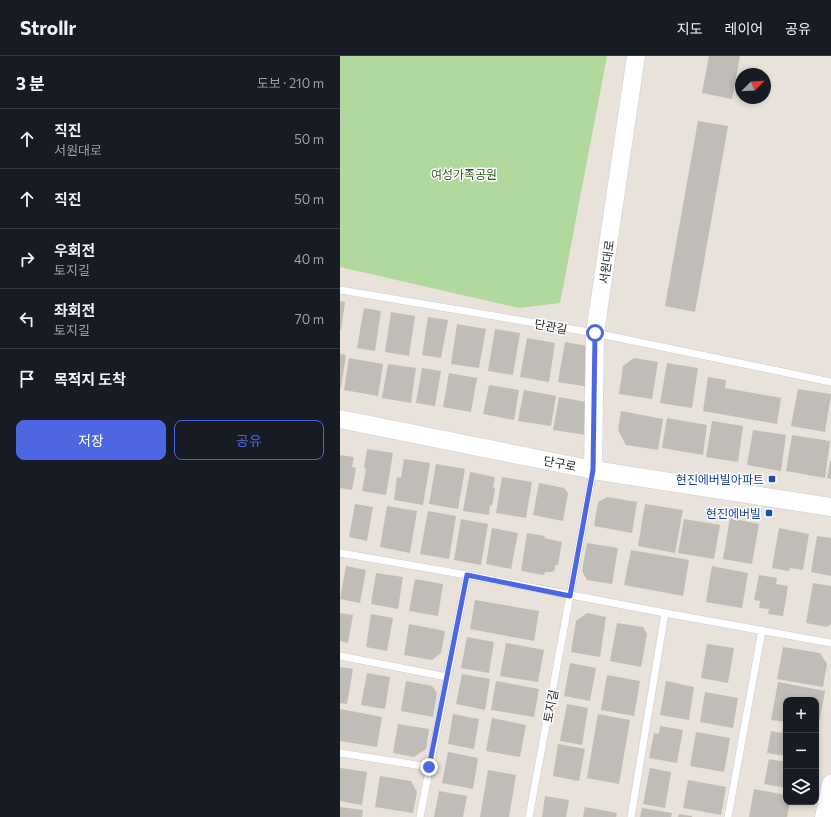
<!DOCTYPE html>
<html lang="ko">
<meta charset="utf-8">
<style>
:root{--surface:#171b24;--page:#242831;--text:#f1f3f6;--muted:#9ea1a6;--line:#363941;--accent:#4d67e3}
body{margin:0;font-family:Commissioner,"Noto Sans KR",sans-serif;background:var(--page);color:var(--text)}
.controls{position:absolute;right:12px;bottom:12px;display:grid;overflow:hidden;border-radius:8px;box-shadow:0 2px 6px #0003}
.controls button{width:36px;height:36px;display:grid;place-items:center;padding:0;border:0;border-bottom:1px solid var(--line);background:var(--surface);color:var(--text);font:20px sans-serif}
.compass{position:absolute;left:395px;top:12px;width:36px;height:36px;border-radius:50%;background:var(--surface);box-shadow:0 2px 6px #0003;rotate:66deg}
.stop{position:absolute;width:12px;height:12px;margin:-9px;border:3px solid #4d67e3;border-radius:50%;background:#fff}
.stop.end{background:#4d67e3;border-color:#fff;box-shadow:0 1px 4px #0008}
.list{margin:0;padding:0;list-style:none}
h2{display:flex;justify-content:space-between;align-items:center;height:52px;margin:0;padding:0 16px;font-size:17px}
h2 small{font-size:13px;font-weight:400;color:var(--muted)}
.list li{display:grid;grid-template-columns:26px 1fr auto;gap:12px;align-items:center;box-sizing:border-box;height:60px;padding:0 16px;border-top:1px solid var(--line)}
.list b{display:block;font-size:15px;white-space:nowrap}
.list p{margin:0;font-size:13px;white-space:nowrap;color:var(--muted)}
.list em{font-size:13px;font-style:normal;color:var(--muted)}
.actions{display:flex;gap:8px;padding:12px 16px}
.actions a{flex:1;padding:9px 0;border:1px solid var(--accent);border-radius:8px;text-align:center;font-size:14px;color:var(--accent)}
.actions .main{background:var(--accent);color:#fff}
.icon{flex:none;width:22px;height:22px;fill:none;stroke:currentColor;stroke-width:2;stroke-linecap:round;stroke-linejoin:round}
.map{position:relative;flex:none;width:491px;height:761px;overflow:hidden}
header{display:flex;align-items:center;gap:24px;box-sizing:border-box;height:56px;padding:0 20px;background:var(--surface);border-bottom:1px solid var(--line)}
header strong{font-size:19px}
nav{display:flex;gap:22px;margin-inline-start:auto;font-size:14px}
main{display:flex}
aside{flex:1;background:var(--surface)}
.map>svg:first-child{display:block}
</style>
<header>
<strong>Strollr</strong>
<nav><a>지도</a><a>레이어</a><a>공유</a></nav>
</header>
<main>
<aside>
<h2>3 분<small>도보 · 210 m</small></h2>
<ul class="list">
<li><svg class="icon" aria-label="ahead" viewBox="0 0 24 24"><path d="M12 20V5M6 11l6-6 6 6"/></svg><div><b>직진</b><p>서원대로</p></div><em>50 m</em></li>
<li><svg class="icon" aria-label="ahead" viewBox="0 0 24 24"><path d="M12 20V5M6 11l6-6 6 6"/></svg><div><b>직진</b></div><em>50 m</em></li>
<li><svg class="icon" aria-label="right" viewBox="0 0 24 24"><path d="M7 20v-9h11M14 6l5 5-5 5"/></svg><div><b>우회전</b><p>토지길</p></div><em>40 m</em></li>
<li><svg class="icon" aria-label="left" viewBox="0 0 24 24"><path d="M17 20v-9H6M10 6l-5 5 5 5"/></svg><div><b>좌회전</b><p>토지길</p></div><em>70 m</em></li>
<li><svg class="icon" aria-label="arrive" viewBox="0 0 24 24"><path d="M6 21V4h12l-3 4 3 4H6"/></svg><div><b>목적지 도착</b></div></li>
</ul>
<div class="actions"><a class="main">저장</a><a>공유</a></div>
</aside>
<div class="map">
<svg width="491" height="761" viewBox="0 0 491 761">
<rect width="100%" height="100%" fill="#e8e2da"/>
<path fill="#b1d89d" d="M0,0H267L220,247L179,252L0,211Z"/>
<g fill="#c0bcb7">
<path d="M369,0H400L392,43L362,37Z"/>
<path d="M358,65L388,70L355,256L325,250Z"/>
<path d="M0,245L5,246L1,274H0Z"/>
<path d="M24,252L41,255L35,295L17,292Z"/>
<path d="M51,256L75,260L69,300L45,296Z"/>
<path d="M88,261L108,264L101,302L82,299Z"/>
<path d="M117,268L146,273L139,312L111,308Z"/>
<path d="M155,273L180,277L173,319L148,315Z"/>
<path d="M187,282L215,287L209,326L180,321Z"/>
<path d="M225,286L247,290L249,331L218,326Z"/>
<path d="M0,298L6,299L1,332H0Z"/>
<path d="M9,302L43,308L38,340L4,334Z"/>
<path d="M294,302L318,306L312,343L279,338L283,310Z"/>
<path d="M327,307L358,312L352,352L320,347Z"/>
<path d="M48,308L76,312L71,347L42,342Z"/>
<path d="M82,312L101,315L95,350L76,347Z"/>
<path d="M109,317L137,322L131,356L103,351Z"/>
<path d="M368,321L386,324L385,332L441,342L437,368L363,355Z"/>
<path d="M149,329L179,334L174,364L143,358Z"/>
<path d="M458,333L491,338L485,376L451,370Z"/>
<path d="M184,334L216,340L211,370L178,365Z"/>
<path d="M219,341L252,347L246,379L213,374Z"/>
<path d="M281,355L323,363L318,394L286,389L278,374Z"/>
<path d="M327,362L367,369L363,399L322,392Z"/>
<path d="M372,365L403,370L398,406L366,401Z"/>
<path d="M413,374L446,379L441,415L407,409Z"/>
<path d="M452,379L490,385L485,422L446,415Z"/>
<path d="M27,393L53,397L46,439L22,435L26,413L24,412Z"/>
<path d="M0,399L14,401L12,411L16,412L12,434L0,432Z"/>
<path d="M64,403L90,407L83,449L54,444L57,421L61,422Z"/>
<path d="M490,405H491V423L487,422Z"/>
<path d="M96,408L125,413L118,453L89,448Z"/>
<path d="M130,416L155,421L153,431L155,432L152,450L150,449L149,459L123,455Z"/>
<path d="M162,421L192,426L186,462L156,457Z"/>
<path d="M199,427L224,432L228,437L223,465L193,459Z"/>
<path d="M267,441L297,446L292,477L254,470L258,446Z"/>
<path d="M15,448L33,451L27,485L9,481Z"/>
<path d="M305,448L343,454L335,497L298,490Z"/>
<path d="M47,450L77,455L70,497L40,491Z"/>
<path d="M88,455L116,460L109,503L80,498Z"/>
<path d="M390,462L419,468L412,508L383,503Z"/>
<path d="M121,463L148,468L141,509L114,504Z"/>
<path d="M344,463L380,469L374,503L338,497Z"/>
<path d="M152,472L178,477L171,513L146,508Z"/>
<path d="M439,472L469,478L463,514L450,512L449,515L432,512Z"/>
<path d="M187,477L205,480L204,482L222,486L218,509H215V514L212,516H205L204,519L181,515Z"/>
<path d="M477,480L491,482V520L471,516Z"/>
<path d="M247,487L278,492L272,528L247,524L242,515Z"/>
<path d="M291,494L349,504L343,540L284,529Z"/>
<path d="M6,510L26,514L20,547L0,543Z"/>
<path d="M372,510L408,517L402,552L366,546Z"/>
<path d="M36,517L63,521L58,553L31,548Z"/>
<path d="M419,519L437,522L436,528L448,530L443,560L428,558L429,553L419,552L420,545L414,544Z"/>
<path d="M75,523L103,528L98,560L69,555Z"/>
<path d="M473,527L491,530V568L487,571L466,567Z"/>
<path d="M135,544L199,555L194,585L130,573Z"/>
<path d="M0,557L13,559L8,587L0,585Z"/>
<path d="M247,557L266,561L260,601L231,596L236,565Z"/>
<path d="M31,558L53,562L47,595L26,591Z"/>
<path d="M277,567L303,571L307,578L301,611L270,605Z"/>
<path d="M69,568L105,575L101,597L92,604L64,599Z"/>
<path d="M127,581L154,586L149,617L121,612Z"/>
<path d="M166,587L204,594L198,626L160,620Z"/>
<path d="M367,588L394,592L388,627L361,622Z"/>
<path d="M443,591L480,597L487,608L483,631L437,623Z"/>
<path d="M230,607L256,612L250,645L224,640Z"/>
<path d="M0,611L13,613L7,648L0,647Z"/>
<path d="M27,617L50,621L45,653L21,649Z"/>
<path d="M122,618L150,623L145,654L116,648Z"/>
<path d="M267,619L300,625L294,660L261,654Z"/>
<path d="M66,625L92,630L97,637L93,661L61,655Z"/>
<path d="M156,625L199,633L194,661L151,654Z"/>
<path d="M326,625L354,631L349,664L320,659Z"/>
<path d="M438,626L485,635L478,672H476V644H446V666L431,664Z"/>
<path d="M365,636L398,642L393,672L360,666Z"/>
<path d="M227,648L248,652L242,689L220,685Z"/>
<path d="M0,653L42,661L37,691L0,685Z"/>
<path d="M113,658L139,663L134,693L108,688Z"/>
<path d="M258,658L290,664L279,728L247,722Z"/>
<path d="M152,662L186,669L180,701L146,695Z"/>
<path d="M58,668L89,673L86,693L74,701L53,697Z"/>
<path d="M320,670L343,674L337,707L309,702L314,677L319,678Z"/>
<path d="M443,671H446V700L427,697L431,675L442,677Z"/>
<path d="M356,676L390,682L384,716L350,710Z"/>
<path d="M218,688L245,693L239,725L213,720Z"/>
<path d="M108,696L138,702L133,733L102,727Z"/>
<path d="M429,703L446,706V732L424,728Z"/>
<path d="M0,712L27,716L22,749L0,745Z"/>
<path d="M310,712L331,716L325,752L303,748Z"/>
<path d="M148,714L176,719L169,761H140Z"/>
<path d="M40,720L71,725L77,736L73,757L35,751Z"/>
<path d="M348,724L386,731L381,759L343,752Z"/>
<path d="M414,733L446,739V746H450L447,761H409Z"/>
<path d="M99,735L127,740L123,761H94Z"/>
<path d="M205,740L229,744L226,761H202Z"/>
<path d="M0,751L23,754L22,761H0Z"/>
<path d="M245,751L277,757L276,761H243Z"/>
<path d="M302,752L332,757L331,761H300Z"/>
<path d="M339,758L352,760V761H338Z"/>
</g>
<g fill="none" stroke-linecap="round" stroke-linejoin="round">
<defs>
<g id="service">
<path d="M0,234L255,277L491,326"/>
<path d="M0,497L127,519L325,557L491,587"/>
<path d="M0,600L107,621"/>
<path d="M0,697L89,711"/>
<path d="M80,761L127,519"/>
<path d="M189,761L253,415"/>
<path d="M291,761L325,557"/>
<path d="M388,761L422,574"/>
</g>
<g id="tertiary">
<path d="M0,363L253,414L491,451"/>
<path d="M253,414L255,277L296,0"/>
<path d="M484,761L491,728"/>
</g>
</defs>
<use href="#service" stroke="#c9ccd7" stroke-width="8"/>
<use href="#tertiary" stroke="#c9ccd7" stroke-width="19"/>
<path stroke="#c3c3c3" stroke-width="2.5" stroke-dasharray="3 2" stroke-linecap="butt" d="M0,50L5,67L0,77"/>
<use href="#service" stroke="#fff" stroke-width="7"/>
<use href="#tertiary" stroke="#fff" stroke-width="18"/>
</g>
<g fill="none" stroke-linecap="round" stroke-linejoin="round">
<path stroke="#4d67e3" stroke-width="5" d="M89,711L127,519L230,540L253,414L255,277"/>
</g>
<g fill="#1a4fb4" stroke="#fff" stroke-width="1.5">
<rect x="428" y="419" width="8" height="8" rx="2"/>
<rect x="425" y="453" width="8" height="8" rx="2"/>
</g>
<g text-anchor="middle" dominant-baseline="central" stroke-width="3" stroke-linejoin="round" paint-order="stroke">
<g font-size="12" fill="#2d5a21" stroke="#fff">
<text x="124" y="118">여성가족공원</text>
</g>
<g font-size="12" fill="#272727" stroke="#fff">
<text transform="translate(266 206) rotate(-82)">서원대로</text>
<text transform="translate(211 270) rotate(10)">단관길</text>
<text transform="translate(220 407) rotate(11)">단구로</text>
<text transform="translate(210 650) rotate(-79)">토지길</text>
</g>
<g font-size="12" fill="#164399" stroke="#fff" text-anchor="end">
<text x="424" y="423">현진에버빌아파트</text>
<text x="421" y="457">현진에버빌</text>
</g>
</g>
</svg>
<div class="controls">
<button>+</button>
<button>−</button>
<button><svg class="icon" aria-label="layers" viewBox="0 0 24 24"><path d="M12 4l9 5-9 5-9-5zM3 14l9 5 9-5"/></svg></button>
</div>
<svg class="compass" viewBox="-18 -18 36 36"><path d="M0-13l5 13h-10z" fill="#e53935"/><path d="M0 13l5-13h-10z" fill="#9ea1a6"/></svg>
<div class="stop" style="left:255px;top:277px"></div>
<div class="stop end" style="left:89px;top:711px"></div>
</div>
</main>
